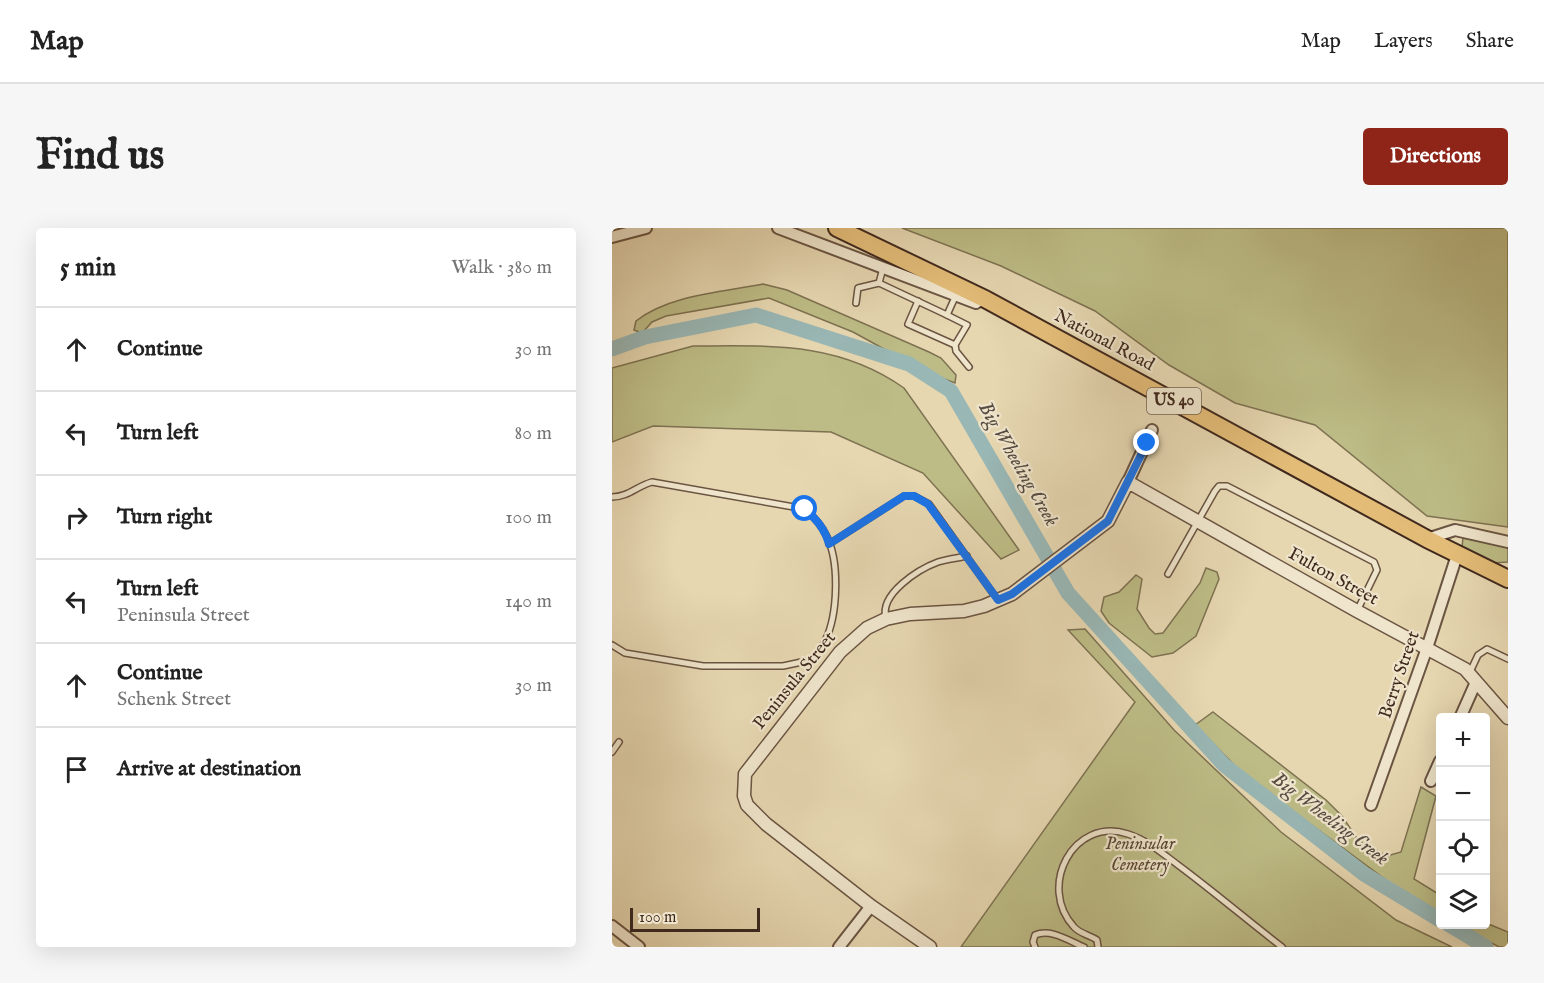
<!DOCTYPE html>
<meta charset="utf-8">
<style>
:root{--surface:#fff;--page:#f6f6f6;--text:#222;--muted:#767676;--line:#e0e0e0;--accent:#8f2418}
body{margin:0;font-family:"IM FELL English",serif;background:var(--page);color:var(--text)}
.controls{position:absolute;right:18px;bottom:18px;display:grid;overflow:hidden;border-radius:6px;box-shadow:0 6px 24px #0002}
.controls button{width:54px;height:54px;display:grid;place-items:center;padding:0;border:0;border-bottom:2px solid var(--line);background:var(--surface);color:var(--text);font:30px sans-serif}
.scale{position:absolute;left:18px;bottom:15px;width:130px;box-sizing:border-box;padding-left:6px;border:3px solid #40291d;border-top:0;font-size:16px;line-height:21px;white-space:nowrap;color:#40291d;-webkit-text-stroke:4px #efe5cc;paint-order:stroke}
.stop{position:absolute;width:18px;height:18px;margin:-14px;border:4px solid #1a73e8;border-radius:50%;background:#fff}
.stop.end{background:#1a73e8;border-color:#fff;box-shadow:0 2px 6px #0008}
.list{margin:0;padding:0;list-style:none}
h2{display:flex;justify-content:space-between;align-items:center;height:78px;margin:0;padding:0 24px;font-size:26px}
h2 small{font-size:20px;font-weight:400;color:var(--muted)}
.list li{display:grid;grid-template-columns:39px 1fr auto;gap:18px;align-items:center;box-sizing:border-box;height:84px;padding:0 24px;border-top:2px solid var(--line)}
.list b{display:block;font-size:22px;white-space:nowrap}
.list p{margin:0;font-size:20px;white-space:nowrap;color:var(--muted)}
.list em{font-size:20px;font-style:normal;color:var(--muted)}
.icon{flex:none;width:33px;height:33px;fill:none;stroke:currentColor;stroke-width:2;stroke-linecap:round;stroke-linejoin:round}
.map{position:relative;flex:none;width:896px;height:719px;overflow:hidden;border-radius:6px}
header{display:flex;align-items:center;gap:36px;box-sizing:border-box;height:84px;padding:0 30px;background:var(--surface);border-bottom:2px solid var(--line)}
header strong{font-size:28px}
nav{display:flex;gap:33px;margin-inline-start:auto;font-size:21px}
.intro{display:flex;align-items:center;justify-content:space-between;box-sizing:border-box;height:144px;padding:0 36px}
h1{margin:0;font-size:42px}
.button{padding:15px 27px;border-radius:6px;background:var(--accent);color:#fff;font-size:21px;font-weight:700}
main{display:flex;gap:36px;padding:0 36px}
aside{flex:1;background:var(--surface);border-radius:6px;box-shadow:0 6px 24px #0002}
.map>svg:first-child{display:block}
</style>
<header>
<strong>Map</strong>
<nav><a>Map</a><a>Layers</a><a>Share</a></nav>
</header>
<div class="intro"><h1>Find us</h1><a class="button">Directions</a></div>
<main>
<aside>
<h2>5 min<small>Walk · 380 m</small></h2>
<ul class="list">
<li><svg class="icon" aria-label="ahead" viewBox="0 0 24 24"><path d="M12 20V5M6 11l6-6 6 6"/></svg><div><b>Continue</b></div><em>30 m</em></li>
<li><svg class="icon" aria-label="left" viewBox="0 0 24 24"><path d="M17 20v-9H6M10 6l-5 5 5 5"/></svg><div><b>Turn left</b></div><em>80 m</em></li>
<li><svg class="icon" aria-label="right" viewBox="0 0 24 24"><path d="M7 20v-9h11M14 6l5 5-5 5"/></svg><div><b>Turn right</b></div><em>100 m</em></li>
<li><svg class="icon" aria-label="left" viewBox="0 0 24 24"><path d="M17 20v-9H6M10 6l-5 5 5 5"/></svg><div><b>Turn left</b><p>Peninsula Street</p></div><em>140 m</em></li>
<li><svg class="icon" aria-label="ahead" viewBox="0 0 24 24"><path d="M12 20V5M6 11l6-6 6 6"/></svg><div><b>Continue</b><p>Schenk Street</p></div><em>30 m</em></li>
<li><svg class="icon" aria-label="arrive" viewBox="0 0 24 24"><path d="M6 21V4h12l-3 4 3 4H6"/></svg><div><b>Arrive at destination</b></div></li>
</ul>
</aside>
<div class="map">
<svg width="896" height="719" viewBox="0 0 896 719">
<rect width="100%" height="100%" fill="#e6d7b1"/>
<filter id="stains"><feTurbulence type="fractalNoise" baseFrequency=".00333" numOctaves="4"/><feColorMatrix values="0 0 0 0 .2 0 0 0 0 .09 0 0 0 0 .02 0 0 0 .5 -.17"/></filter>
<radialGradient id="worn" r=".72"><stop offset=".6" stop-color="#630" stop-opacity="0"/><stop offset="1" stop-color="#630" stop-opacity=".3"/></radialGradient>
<g fill="#bdbc86" stroke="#7e7252" stroke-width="1.5">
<path d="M290,0H896V299L815,288L703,197L623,175L557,137L483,83L389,38Z"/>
<path d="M151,56L175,62L317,124L329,130L344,147L343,155L314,144L241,104L157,70L54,88L40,94L30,105L22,102L24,93C57,67 111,64 151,56Z"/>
<path d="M81,118C158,118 225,113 292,160L407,322L389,331L311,245L219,204L41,198L0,214V140Z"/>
<path d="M851,310L896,319V334L879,335L850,319Z"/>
<path d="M594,340L605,344L607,351L584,408L561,425L540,429L497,395L489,383L492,369L507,364L524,347L530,351L525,381L537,400L543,406L551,405L588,355Z"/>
<path d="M473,401L562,502L669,604L784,692L840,719H349L523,474L456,402Z"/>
<path d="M601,484L714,572L730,588L746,612L775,628L789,624L809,559L824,568L802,651L828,667V687L800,671L632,547L583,497Z"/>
<path d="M874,695L896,704V719H887L846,697Z"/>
</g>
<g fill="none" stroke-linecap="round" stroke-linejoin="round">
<g stroke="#99b7b5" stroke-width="15">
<path d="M0,121L33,109L144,87L297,136L339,163L456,365L612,537L752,646L828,692"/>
<path d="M836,696L874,719"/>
</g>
<defs>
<g id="service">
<path d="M271,40L267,55L335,87L344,67"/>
<path d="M306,73L296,96L343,117L355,97L335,87"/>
<path d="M244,75L246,60L267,55"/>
<path d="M343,117L344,123L357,139"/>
<path d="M0,269C16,269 25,258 40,254L193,281C202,289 209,296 214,307C228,333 226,387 213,413C210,420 203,426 199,432L171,438H91L13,425L0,417"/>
<path d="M217,316L292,268H302L317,276L385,371"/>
<path d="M556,346L603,263L607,258H615L762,334L765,342L745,383"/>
<path d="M274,390C267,366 307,341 326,334C335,331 346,330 355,328"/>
<path d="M858,444L866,427L875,421L896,431"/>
<path d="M0,524L7,514"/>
<path d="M423,719L421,714L423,707C439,700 457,713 472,719"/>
<path d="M486,719L485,712C478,707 468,706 462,699C425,659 461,588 516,606C535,612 550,625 566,637C601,663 635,692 670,719"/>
</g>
<g id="minor">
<path d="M166,0L364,75L367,73"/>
<path d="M0,9L34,0"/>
<path d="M516,254L540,202"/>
<path d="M815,311L843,302L896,314"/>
<path d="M848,490L864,454"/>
<path d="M819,553L828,533"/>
<path d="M759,577L815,420L845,327"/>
<path d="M0,698L27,719"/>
<path d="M227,719L259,678"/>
</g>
<path id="tertiary" d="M318,719L259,678L154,596L135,577L132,568L133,546L228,424L255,400L274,391L298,386L352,383L372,378L400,366L496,293L516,254L745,383L853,441L896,490"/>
<path id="primary" d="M225,0L373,71L815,311L896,351"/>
</defs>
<use href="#service" stroke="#6a5442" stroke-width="8"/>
<use href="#minor" stroke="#6a5442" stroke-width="14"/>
<use href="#tertiary" stroke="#6a5442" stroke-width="15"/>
<use href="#primary" stroke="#40291d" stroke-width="20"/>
<use href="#service" stroke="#efe5cc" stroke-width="5"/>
<use href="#minor" stroke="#efe5cc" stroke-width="10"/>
<use href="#tertiary" stroke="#efe5cc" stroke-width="12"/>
<use href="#primary" stroke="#e3bc78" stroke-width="16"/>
</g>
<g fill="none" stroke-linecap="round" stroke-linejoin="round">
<path stroke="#1a73e8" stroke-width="8" d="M193,281C204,291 213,301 217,316L292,268H302L316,276L386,372L400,366L496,293L535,215"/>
</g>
<g text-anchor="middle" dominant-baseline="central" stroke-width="4.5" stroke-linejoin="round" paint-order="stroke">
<rect fill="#efe5cc" stroke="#746152" stroke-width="1.5" x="535" y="160" width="54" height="26" rx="4.5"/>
<g font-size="16" font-weight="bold" fill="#40291d">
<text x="562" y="173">US 40</text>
</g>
<g font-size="18" fill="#40291d" stroke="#efe5cc">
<text transform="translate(492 113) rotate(28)">National Road</text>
<text transform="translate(721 349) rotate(29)">Fulton Street</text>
<text transform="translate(788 447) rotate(-71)">Berry Street</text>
<text transform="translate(183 453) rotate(-51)">Peninsula Street</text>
</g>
<g font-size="18" font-style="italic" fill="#594632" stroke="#efe5cc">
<text x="528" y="616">Peninsular<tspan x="528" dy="21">Cemetery</tspan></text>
</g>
<g font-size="20" font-style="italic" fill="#564c43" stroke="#efe5cc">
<text transform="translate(406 236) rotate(60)">Big Wheeling Creek</text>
<text transform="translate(718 591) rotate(37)">Big Wheeling Creek</text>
</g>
</g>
<rect width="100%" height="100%" filter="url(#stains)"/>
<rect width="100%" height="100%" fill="url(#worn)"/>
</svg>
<div class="controls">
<button>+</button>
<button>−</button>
<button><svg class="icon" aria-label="locate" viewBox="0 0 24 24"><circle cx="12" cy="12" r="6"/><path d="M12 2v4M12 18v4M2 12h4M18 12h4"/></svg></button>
<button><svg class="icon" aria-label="layers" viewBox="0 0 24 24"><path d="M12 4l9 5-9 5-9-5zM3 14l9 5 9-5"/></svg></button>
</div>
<div class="scale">100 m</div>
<div class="stop" style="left:193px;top:281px"></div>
<div class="stop end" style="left:535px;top:215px"></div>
</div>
</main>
